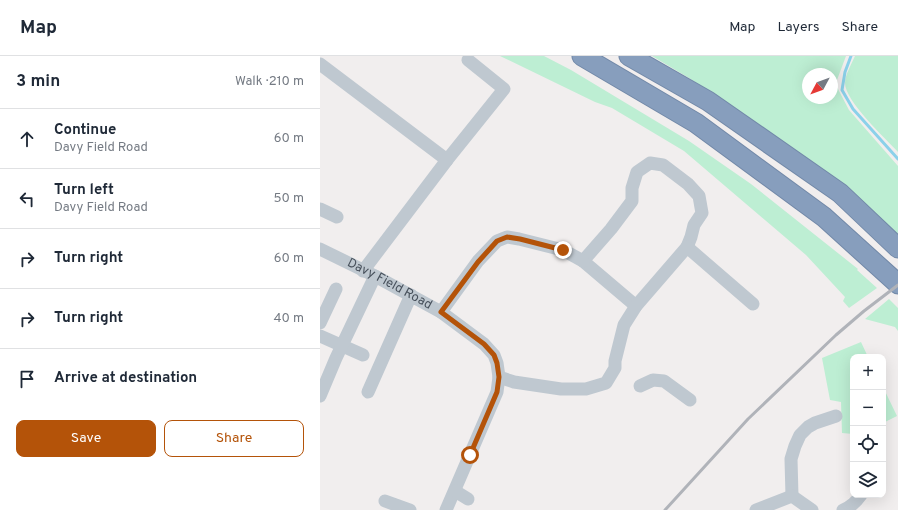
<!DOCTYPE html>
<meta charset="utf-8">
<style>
:root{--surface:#fff;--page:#f6f6f7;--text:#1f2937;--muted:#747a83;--line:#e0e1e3;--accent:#b45309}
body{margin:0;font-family:Overpass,sans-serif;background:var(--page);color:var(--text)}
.controls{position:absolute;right:12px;bottom:12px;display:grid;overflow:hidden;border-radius:8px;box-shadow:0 4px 16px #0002}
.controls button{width:36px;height:36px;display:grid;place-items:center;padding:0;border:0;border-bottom:1px solid var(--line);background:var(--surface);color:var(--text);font:20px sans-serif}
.compass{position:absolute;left:482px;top:12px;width:36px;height:36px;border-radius:50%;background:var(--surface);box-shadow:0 4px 16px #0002;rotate:229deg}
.stop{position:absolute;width:12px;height:12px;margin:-9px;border:3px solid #b45309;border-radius:50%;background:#fff}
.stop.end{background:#b45309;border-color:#fff;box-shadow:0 1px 4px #0008}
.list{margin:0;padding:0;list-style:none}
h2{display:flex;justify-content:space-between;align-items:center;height:52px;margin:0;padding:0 16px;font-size:17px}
h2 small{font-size:13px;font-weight:400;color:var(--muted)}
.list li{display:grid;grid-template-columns:26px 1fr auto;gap:12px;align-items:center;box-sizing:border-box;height:60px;padding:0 16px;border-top:1px solid var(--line)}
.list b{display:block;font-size:15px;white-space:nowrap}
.list p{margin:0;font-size:13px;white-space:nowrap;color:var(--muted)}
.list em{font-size:13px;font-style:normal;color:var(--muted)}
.actions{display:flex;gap:8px;padding:12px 16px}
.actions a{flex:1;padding:9px 0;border:1px solid var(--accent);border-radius:8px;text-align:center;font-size:14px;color:var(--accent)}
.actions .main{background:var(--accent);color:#fff}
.icon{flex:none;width:22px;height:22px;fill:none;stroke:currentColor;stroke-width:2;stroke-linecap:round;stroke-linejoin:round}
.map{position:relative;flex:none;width:578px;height:454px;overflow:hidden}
header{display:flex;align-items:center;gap:24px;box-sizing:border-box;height:56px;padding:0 20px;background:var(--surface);border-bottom:1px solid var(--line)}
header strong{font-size:19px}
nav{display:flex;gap:22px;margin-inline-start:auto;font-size:14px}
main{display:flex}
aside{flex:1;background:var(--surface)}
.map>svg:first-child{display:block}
</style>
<header>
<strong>Map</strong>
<nav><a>Map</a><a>Layers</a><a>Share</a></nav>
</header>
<main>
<aside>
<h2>3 min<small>Walk · 210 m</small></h2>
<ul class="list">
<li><svg class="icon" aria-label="ahead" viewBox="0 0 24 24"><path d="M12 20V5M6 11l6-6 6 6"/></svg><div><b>Continue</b><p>Davy Field Road</p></div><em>60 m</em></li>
<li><svg class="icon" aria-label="left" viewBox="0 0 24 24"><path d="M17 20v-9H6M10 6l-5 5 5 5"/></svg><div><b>Turn left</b><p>Davy Field Road</p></div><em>50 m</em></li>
<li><svg class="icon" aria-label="right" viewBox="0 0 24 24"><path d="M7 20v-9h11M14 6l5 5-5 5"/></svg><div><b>Turn right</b></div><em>60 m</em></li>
<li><svg class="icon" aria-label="right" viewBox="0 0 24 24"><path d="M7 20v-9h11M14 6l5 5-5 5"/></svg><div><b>Turn right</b></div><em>40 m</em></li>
<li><svg class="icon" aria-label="arrive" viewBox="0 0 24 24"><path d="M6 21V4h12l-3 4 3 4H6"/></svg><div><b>Arrive at destination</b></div></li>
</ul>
<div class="actions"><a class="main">Save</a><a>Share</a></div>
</aside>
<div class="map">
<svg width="578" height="454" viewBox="0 0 578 454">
<rect width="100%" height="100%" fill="#f1eeee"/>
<g fill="#bdeed3" fill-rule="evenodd">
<path d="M180,0H224L251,14L369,85L431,128L538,213L537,214L557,232L529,252L523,245L525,241L486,199L364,95L292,52L275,46Z"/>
<path d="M332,0H526L517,24L518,33L529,54L578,110V179L542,148L429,63L369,22ZM488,18H512V42H488Z"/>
<path d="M535,0H578V96C565,82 525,45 525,27C525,19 532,7 535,0Z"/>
<path d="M569,243L578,252V275L575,271L545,263Z"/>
<path d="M541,286L548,301H533V378L522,377L521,346L510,344L502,302Z"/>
<path d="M563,331L577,360L563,367Z"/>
</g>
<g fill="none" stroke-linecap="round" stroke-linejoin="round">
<path stroke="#8bd1ea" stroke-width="3" d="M531,0L525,16L522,34L533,53L578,103"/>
<defs>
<g id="highway">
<path d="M262,0L376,67L504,161L578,228"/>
<path d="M309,0L388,45L520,137L578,192"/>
</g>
</defs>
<use href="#highway" stroke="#7289a8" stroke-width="21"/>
<g stroke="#bfc8d0" stroke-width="13">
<path d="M0,8L127,104"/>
<path d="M0,153L17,161"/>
<path id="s1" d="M0,193L55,220L121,256L164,288L174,299L177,307L179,321L177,336L126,454"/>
<path d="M43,215L127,104L184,33L148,4"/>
<path d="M316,250L263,205L291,173L312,145V132L317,116L330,107L343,109L368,128L379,140L382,157L374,169L371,181L367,191"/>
<path d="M121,256L158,205L177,185L187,181L199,183L243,194L263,205"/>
<path d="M0,267L16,233"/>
<path d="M0,280L43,299"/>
<path d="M179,321L194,326L241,333H266L286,327L295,312V305L304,269L316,250L367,191L433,248"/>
<path d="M320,330L333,324L344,325L370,344"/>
<path d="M48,336L91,239"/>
<path d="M0,340L16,302L55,220"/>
<path d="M135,435L148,443"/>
<path d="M472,440L471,403L475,390L480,379L488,371L495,367L516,360"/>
<path d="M472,440L492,454"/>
<path d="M65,445L90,454"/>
<path d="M436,454L472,440"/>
<path d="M523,454C531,451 536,446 541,439"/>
</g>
<use href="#highway" stroke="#879ebd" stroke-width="19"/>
<path stroke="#b0b3b9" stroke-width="3" d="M345,454L428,363L516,279L544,255L578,229"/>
</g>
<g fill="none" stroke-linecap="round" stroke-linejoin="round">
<path stroke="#b45309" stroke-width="5" d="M150,399L177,336L179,321L177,307L174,299L164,288L121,256L158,206L177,185L187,181L200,183L243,194"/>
</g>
<g text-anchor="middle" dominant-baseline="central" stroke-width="3" stroke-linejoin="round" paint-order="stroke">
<g font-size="13" fill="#47505b" stroke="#fff">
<text stroke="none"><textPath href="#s1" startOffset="78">Davy Field Road</textPath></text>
</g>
</g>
</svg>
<div class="controls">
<button>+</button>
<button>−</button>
<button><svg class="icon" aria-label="locate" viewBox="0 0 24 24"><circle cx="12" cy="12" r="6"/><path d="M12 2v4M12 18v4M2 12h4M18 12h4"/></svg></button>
<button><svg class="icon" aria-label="layers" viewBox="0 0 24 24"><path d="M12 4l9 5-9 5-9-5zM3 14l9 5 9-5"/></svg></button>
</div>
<svg class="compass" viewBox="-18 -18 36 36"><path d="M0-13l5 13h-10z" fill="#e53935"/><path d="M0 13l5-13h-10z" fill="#747a83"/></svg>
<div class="stop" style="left:150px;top:399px"></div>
<div class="stop end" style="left:243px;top:194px"></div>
</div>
</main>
